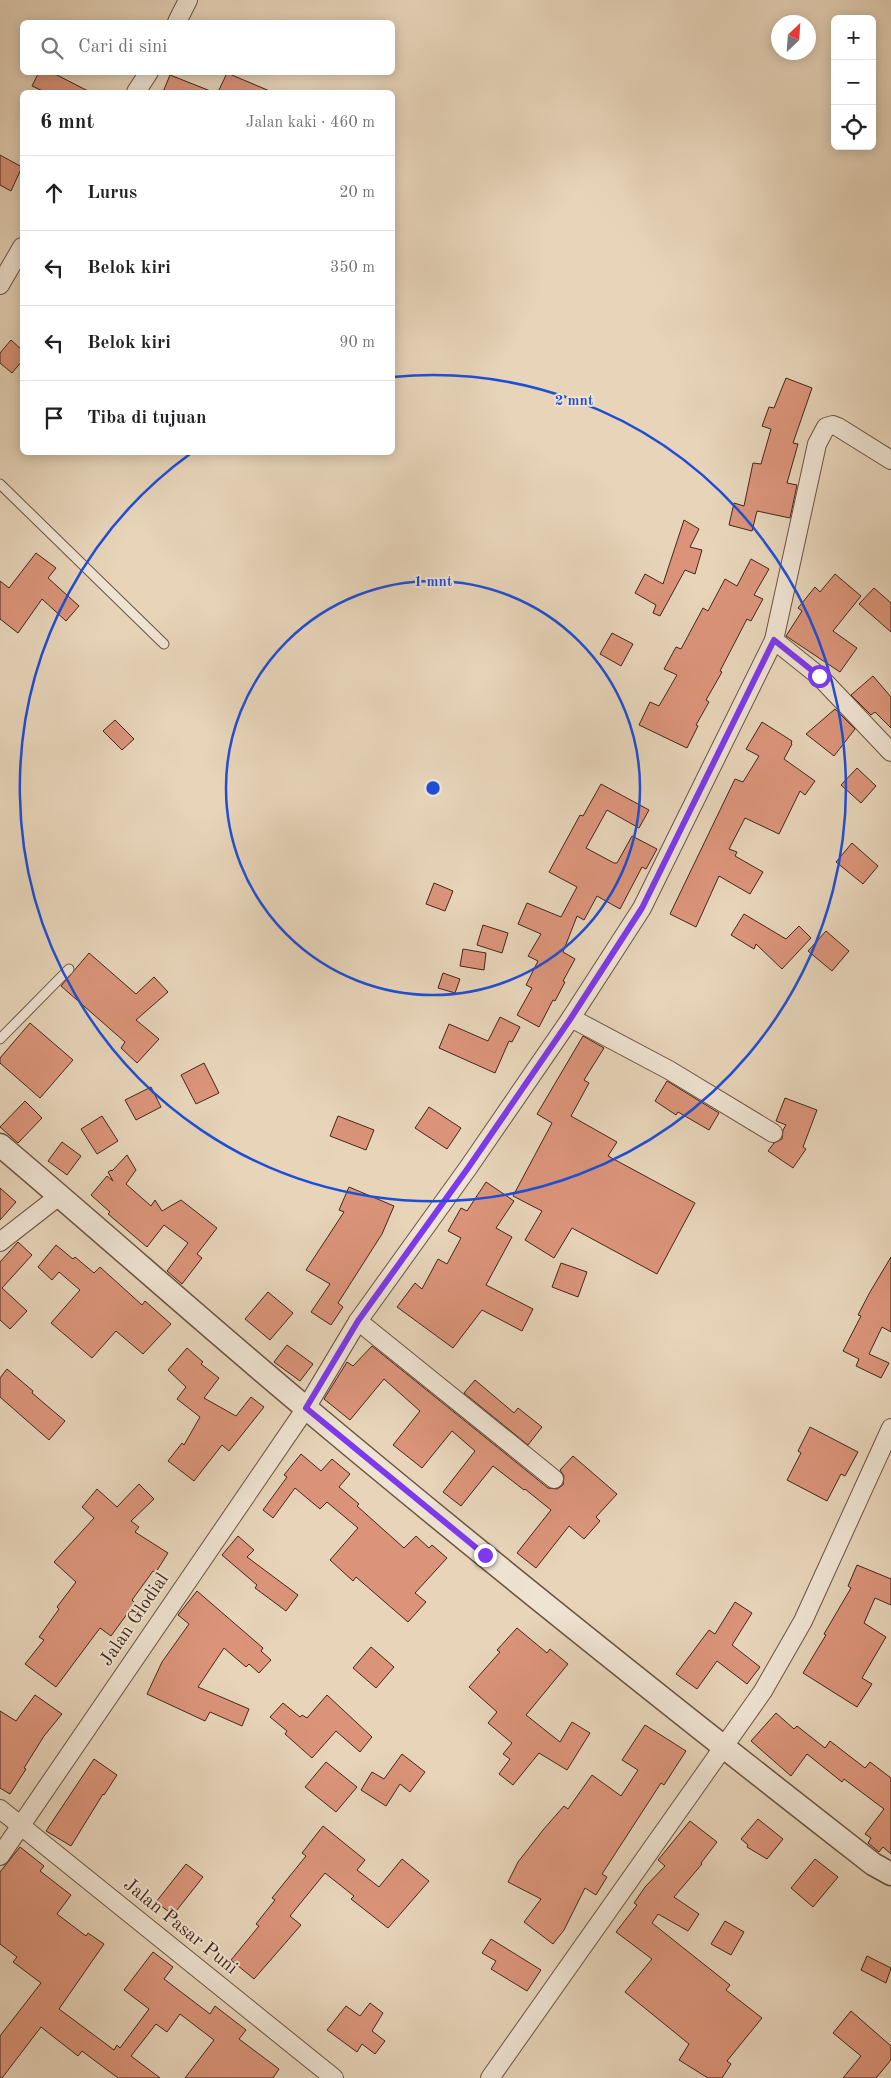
<!DOCTYPE html>
<html lang="id">
<meta charset="utf-8">
<style>
:root{--surface:#fff;--page:#f6f6f6;--text:#202124;--muted:#757577;--line:#e0e0e0}
body{margin:0;font-family:"Old Standard TT",serif;background:var(--page);color:var(--text)}
.controls{position:absolute;right:15px;top:15px;display:grid;overflow:hidden;border-radius:8px;box-shadow:0 2px 12px #0003}
.controls button{width:45px;height:45px;display:grid;place-items:center;padding:0;border:0;border-bottom:1px solid var(--line);background:var(--surface);color:var(--text);font:25px sans-serif}
.compass{position:absolute;left:771px;top:15px;width:45px;height:45px;border-radius:50%;background:var(--surface);box-shadow:0 2px 12px #0003;rotate:25deg}
.stop{position:absolute;width:15px;height:15px;margin:-11px;border:4px solid #7c3aed;border-radius:50%;background:#fff}
.stop.end{background:#7c3aed;border-color:#fff;box-shadow:0 1px 5px #0008}
.list{margin:0;padding:0;list-style:none}
h2{display:flex;justify-content:space-between;align-items:center;height:65px;margin:0;padding:0 20px;font-size:21px}
h2 small{font-size:16px;font-weight:400;color:var(--muted)}
.list li{display:grid;grid-template-columns:32px 1fr auto;gap:15px;align-items:center;box-sizing:border-box;height:75px;padding:0 20px;border-top:1px solid var(--line)}
.list b{display:block;font-size:19px;white-space:nowrap}
.list em{font-size:16px;font-style:normal;color:var(--muted)}
.icon{flex:none;width:28px;height:28px;fill:none;stroke:currentColor;stroke-width:2;stroke-linecap:round;stroke-linejoin:round}
.map{position:relative;flex:none;width:891px;height:2078px;overflow:hidden}
.search{position:absolute;background:var(--surface);box-shadow:0 2px 12px #0003;left:20px;top:20px;width:375px;height:55px;display:flex;align-items:center;gap:12px;box-sizing:border-box;padding:0 18px;border-radius:8px;color:var(--muted);font-size:19px}
.panel{position:absolute;background:var(--surface);box-shadow:0 2px 12px #0003;left:20px;top:90px;width:375px;height:365px;border-radius:8px}
.map>svg:first-child{display:block}
</style>
<div class="map">
<svg width="891" height="2078" viewBox="0 0 891 2078">
<rect width="100%" height="100%" fill="#e7d4b9"/>
<filter id="stains"><feTurbulence type="fractalNoise" baseFrequency=".004" numOctaves="4"/><feColorMatrix values="0 0 0 0 .2 0 0 0 0 .09 0 0 0 0 .02 0 0 0 .5 -.17"/></filter>
<radialGradient id="worn" r=".72"><stop offset=".6" stop-color="#630" stop-opacity="0"/><stop offset="1" stop-color="#630" stop-opacity=".3"/></radialGradient>
<g fill="#db947a" stroke="#442619">
<path d="M39,72H51L90,92H45L32,86Z"/>
<path d="M227,73L272,92H218Z"/>
<path d="M170,75L213,92H163Z"/>
<path d="M0,155L22,167L11,191L0,185Z"/>
<path d="M11,340L22,350V361L12,373L0,363V353Z"/>
<path d="M786,378L812,388L793,443L798,444L787,483L797,485L790,518L757,511L752,531L729,525L734,503L744,506L753,463L761,464L771,429L762,426L769,407L774,408Z"/>
<path d="M684,520L699,529L690,547L702,550L695,574L685,570L660,616L653,613L656,605L635,593L645,574L663,584Z"/>
<path d="M36,553L56,568L48,578L79,606L66,621L42,599L18,633L0,619V581L9,588Z"/>
<path d="M751,559L769,569L754,595L763,599L751,621L747,619L720,671L722,672L706,700L709,702L696,725L698,726L687,748L639,725L650,702L659,706L677,675L664,669L676,647L681,649L703,608L708,611L725,579L737,586Z"/>
<path d="M835,574L861,596L833,631L857,648L840,672L786,636L802,611L798,608L815,587L820,592Z"/>
<path d="M874,588L891,603V632L859,604Z"/>
<path d="M612,633L633,644L621,666L600,654Z"/>
<path d="M873,676L891,697V728L875,712L871,715L851,695Z"/>
<path d="M835,709L855,729L834,756L806,734Z"/>
<path d="M115,720L134,739L122,750L103,731Z"/>
<path d="M762,722L792,741L791,743L792,744L784,759L815,781L805,795L800,791L779,834L745,818L729,849L737,852L735,856L763,872L750,894L719,876L696,927L670,914L735,779L743,782L759,756L746,749Z"/>
<path d="M857,768L876,786L861,803L841,785Z"/>
<path d="M601,784L649,810L639,828L607,810L586,848L614,863H617L632,836L657,849L646,869L642,867L620,909L597,896L584,920L577,916L563,952L575,959L563,981L565,982L555,1001L553,1000L539,1027L517,1015L532,988L526,985L538,961L528,956L541,934L518,924L527,903L561,917L577,887L549,872L580,815L583,816Z"/>
<path d="M852,843L878,866L863,884L836,862Z"/>
<path d="M434,883L453,891L445,911L426,904Z"/>
<path d="M744,914L786,939L799,926L811,938L782,969L756,944L754,949L731,935Z"/>
<path d="M483,925L508,933L502,953L477,945Z"/>
<path d="M826,931L849,951L832,971L808,951Z"/>
<path d="M463,949L486,953L484,970L460,966Z"/>
<path d="M89,953L136,994L154,977L168,992L136,1020L159,1039L137,1063L121,1048L125,1042L61,986Z"/>
<path d="M443,973L460,979L455,993L438,988Z"/>
<path d="M500,1017L520,1027L512,1042L509,1041L495,1073L439,1048L449,1024L488,1041Z"/>
<path d="M30,1023L73,1060L40,1098L0,1063V1058Z"/>
<path d="M583,1036L604,1048L584,1080L589,1083L571,1116L617,1142L608,1156L695,1203L657,1274L572,1228L554,1258L525,1240L542,1211L513,1196L552,1123L537,1114Z"/>
<path d="M204,1063L219,1093L196,1104L181,1075Z"/>
<path d="M667,1081L719,1113L709,1130L678,1112L676,1115L655,1101Z"/>
<path d="M151,1087L161,1107L136,1120L125,1100Z"/>
<path d="M785,1098L817,1110L803,1147L806,1149L793,1168L768,1151L774,1143L782,1139L783,1130L786,1125L776,1121Z"/>
<path d="M25,1101L42,1118L18,1143L0,1127Z"/>
<path d="M429,1107L461,1128L447,1149L415,1128Z"/>
<path d="M102,1116L118,1141L97,1154L81,1129Z"/>
<path d="M338,1116L374,1130L366,1150L330,1136Z"/>
<path d="M62,1142L81,1156L67,1175L48,1161Z"/>
<path d="M127,1155L136,1170L126,1184L151,1206L155,1200L162,1211L181,1200L217,1228L197,1254L202,1258L182,1284L167,1271L188,1243L164,1225L147,1247L108,1214L110,1212L91,1195L107,1176L113,1181L108,1172L111,1170L112,1171Z"/>
<path d="M486,1182L514,1201L496,1228L512,1237L486,1285L533,1309L522,1331L482,1310L453,1348L397,1307L415,1283L422,1289L438,1259L447,1264L461,1238L448,1231L461,1208L467,1211Z"/>
<path d="M349,1187L394,1206L382,1234L338,1303L343,1307L331,1325L311,1312L330,1284L306,1270L344,1212L339,1210Z"/>
<path d="M0,1188L16,1202L0,1220Z"/>
<path d="M18,1242L32,1255L2,1288L27,1311L10,1329L0,1320V1262Z"/>
<path d="M56,1245L73,1259L75,1257L94,1273L100,1267L142,1305L145,1301L171,1324L143,1354L116,1331L92,1358L51,1323L80,1290L59,1272L52,1280L38,1267Z"/>
<path d="M891,1257V1332L882,1327L869,1354L889,1363L881,1378L856,1366L859,1359L843,1351L861,1316L858,1315L870,1292Z"/>
<path d="M561,1263L587,1272L578,1297L552,1287Z"/>
<path d="M268,1292L293,1313L270,1340L245,1319Z"/>
<path d="M287,1345L313,1364L300,1381L274,1362Z"/>
<path d="M372,1346L548,1488L557,1489L563,1485L564,1476L560,1470L573,1456L617,1494L596,1517L600,1521L584,1539L569,1526L536,1568L517,1553L551,1510L525,1489L524,1490L493,1466L461,1506L443,1492L475,1451L452,1431L422,1468L393,1445L420,1411L384,1379L350,1420L324,1399L347,1362L353,1366Z"/>
<path d="M187,1348L203,1362L201,1364L219,1378L204,1398L236,1416L251,1397L264,1407L229,1451L222,1445L194,1481L168,1461L182,1443L184,1445L200,1417L177,1399L186,1387L168,1370Z"/>
<path d="M7,1369L33,1391L32,1393L65,1421L49,1440L0,1397V1378Z"/>
<path d="M475,1380L514,1413L518,1408L542,1427L528,1445L464,1393Z"/>
<path d="M810,1427L858,1452L845,1476L841,1474L827,1501L787,1480L801,1453L798,1451Z"/>
<path d="M301,1454L321,1471L332,1459L350,1474L339,1487L359,1504L357,1506L404,1548L416,1536L429,1548L432,1545L447,1558L415,1593L426,1602L408,1622L356,1577L353,1581L330,1560L358,1528L327,1502L320,1509L295,1488L273,1518L263,1510L287,1477L284,1475Z"/>
<path d="M139,1484L154,1499L131,1521L139,1527L135,1532L168,1553L156,1572L153,1571L132,1600L135,1603L111,1636L100,1628L56,1687L25,1664L44,1640L39,1637L59,1609L57,1607L76,1582L54,1562L94,1518L82,1507L97,1489L117,1507Z"/>
<path d="M238,1536L254,1550L247,1557L298,1595L286,1611L255,1588L257,1585L222,1555Z"/>
<path d="M857,1565L891,1579V1605L875,1598L864,1623L886,1637L862,1678L872,1684L857,1707L803,1673L826,1635L824,1634L851,1588L848,1586Z"/>
<path d="M197,1591L263,1648L261,1651L271,1660L259,1673L249,1664L246,1667L224,1648L198,1687L249,1709L242,1726L210,1712L205,1721L147,1694L162,1662L189,1624L178,1615Z"/>
<path d="M735,1602L752,1613L732,1645L760,1667L747,1684L717,1661L697,1689L676,1674L709,1630L715,1634Z"/>
<path d="M517,1628L547,1653L550,1649L568,1664L526,1715L560,1742L572,1722L590,1733L567,1770L539,1753L513,1785L499,1774L510,1759L503,1754L512,1743L488,1723L497,1712L469,1687L500,1652L497,1650Z"/>
<path d="M371,1647L394,1667L376,1688L353,1668Z"/>
<path d="M35,1695L62,1714L44,1736L24,1768L26,1769L10,1794L0,1788V1711L16,1721Z"/>
<path d="M327,1695L372,1737L360,1752L336,1731L312,1758L285,1734L287,1731L270,1717L283,1703L300,1717L302,1715L307,1718Z"/>
<path d="M776,1713L794,1729L797,1726L825,1748L830,1741L865,1768L870,1762L891,1778V1854L883,1847L879,1852L868,1843L871,1838L865,1834L884,1809L844,1779L842,1782L807,1754L791,1776L751,1741Z"/>
<path d="M645,1725L686,1751L664,1785L661,1783L602,1874L607,1877L596,1895L585,1888L564,1930L553,1944L524,1922L541,1899L508,1882L518,1862L543,1830L564,1806L568,1809L592,1775L621,1796L638,1770L622,1760Z"/>
<path d="M402,1754L425,1772L410,1792L400,1784L386,1806L361,1790L372,1772L384,1779Z"/>
<path d="M94,1759L117,1775L104,1795L103,1794L71,1846L46,1831Z"/>
<path d="M326,1762L357,1787L336,1812L305,1787Z"/>
<path d="M758,1819L783,1839L767,1859L747,1847L748,1845L741,1839Z"/>
<path d="M690,1821L717,1842L701,1863L702,1864L674,1897L699,1914L688,1931L658,1914L652,1923L730,1985L726,1990L762,2018L727,2061L731,2064L722,2078H708L679,2060L689,2044L625,1992L652,1959L616,1932L637,1905L634,1903L645,1887L665,1866L658,1860Z"/>
<path d="M323,1826L365,1860L357,1870L379,1887L402,1859L429,1881L388,1928L351,1899L354,1896L325,1873L290,1916L301,1925L254,1979L231,1960L259,1926L256,1924L275,1900L272,1898L306,1856L302,1853Z"/>
<path d="M20,1847L44,1866L40,1871L71,1895L57,1914L86,1936L88,1933L104,1944L59,2009L114,2050L117,2045L120,2048L149,2009L124,1990L153,1952L173,1967L164,1979L210,2014L215,2006L246,2030L239,2039L279,2069L273,2078H185L214,2040L180,2014L167,2032L156,2024L131,2056L160,2078H118L82,2051L78,2056L41,2027L2,2078H0V2036L41,1983L13,1962L17,1957L0,1944V1872Z"/>
<path d="M815,1859L838,1877L813,1907L791,1888Z"/>
<path d="M186,1864L203,1877L173,1915L156,1902Z"/>
<path d="M725,1921L744,1932L731,1955L711,1944Z"/>
<path d="M491,1939L541,1970L527,1991L491,1969L496,1961L482,1953Z"/>
<path d="M867,1956L891,1968L886,1983L861,1970Z"/>
<path d="M370,2003L383,2013L372,2031L385,2041L375,2054L362,2044L357,2052L327,2030L346,2006L360,2016Z"/>
<path d="M851,2011L891,2046V2060L876,2078H843L861,2056L833,2033Z"/>
</g>
<g fill="none" stroke-linecap="round" stroke-linejoin="round">
<defs>
<g id="service">
<path d="M0,484L164,644"/>
<path d="M0,1039L69,969"/>
</g>
<g id="minor">
<path d="M177,22L188,0"/>
<path d="M136,92L149,72"/>
<path d="M0,285L22,247"/>
<path d="M774,640L819,676L891,752"/>
<path d="M571,1018L669,1070L773,1133"/>
<path d="M0,1242L59,1196"/>
<path d="M358,1321L554,1479"/>
<path d="M0,1809L334,2078"/>
<path d="M0,1856L306,1408L358,1321L468,1168L571,1018L642,908L774,640L817,444L826,427L833,425L838,427L891,460"/>
<path d="M490,2078L763,1691L803,1621L891,1428"/>
</g>
<path id="tertiary" d="M0,1145C103,1232 203,1322 306,1408C492,1564 682,1715 873,1864L891,1874"/>
</defs>
<use href="#service" stroke="#6d5241" stroke-width="11"/>
<use href="#minor" stroke="#6d5241" stroke-width="20"/>
<use href="#tertiary" stroke="#6d5241" stroke-width="25"/>
<use href="#service" stroke="#efe3d2" stroke-width="9"/>
<use href="#minor" stroke="#efe3d2" stroke-width="18"/>
<use href="#tertiary" stroke="#efe3d2" stroke-width="22"/>
</g>
<g fill="none" stroke-linecap="round" stroke-linejoin="round">
<path stroke="#7c3aed" stroke-width="6" d="M485,1555L306,1408L358,1321L468,1168L571,1018L642,908L774,640L819,676"/>
</g>
<g fill="none" stroke="#1d4ed8" stroke-width="2.5">
<circle cx="433" cy="788" r="207"/>
<path d="M393 377A413 413 0 1 1 190 454"/>
</g>
<g text-anchor="middle" dominant-baseline="central" stroke-width="4" stroke-linejoin="round" paint-order="stroke">
<g font-size="19" fill="#442619" stroke="#efe3d2">
<text transform="translate(135 1620) rotate(-56)">Jalan Glodial</text>
<text transform="translate(180 1927) rotate(39)">Jalan Pasar Puni</text>
</g>
</g>
<circle cx="433" cy="788" r="8" fill="#1d4ed8" stroke="#efe3d2" stroke-width="2.5"/>
<g font-size="15" text-anchor="middle" font-weight="bold" fill="#1d4ed8" stroke="#efe3d2" stroke-width="4" stroke-linejoin="round" paint-order="stroke">
<text x="574" y="405">2 mnt</text>
<text x="433" y="586">1 mnt</text>
</g>
<rect width="100%" height="100%" filter="url(#stains)"/>
<rect width="100%" height="100%" fill="url(#worn)"/>
</svg>
<div class="controls">
<button>+</button>
<button>−</button>
<button><svg class="icon" aria-label="locate" viewBox="0 0 24 24"><circle cx="12" cy="12" r="6"/><path d="M12 2v4M12 18v4M2 12h4M18 12h4"/></svg></button>
</div>
<svg class="compass" viewBox="-18 -18 36 36"><path d="M0-13l5 13h-10z" fill="#e53935"/><path d="M0 13l5-13h-10z" fill="#757577"/></svg>
<div class="stop" style="left:819px;top:676px"></div>
<div class="stop end" style="left:485px;top:1555px"></div>
<div class="search"><svg class="icon" aria-label="search" viewBox="0 0 24 24"><circle cx="10" cy="10" r="6"/><path d="M15 15l6 6"/></svg>Cari di sini</div>
<section class="panel">
<h2>6 mnt<small>Jalan kaki · 460 m</small></h2>
<ul class="list">
<li><svg class="icon" aria-label="ahead" viewBox="0 0 24 24"><path d="M12 20V5M6 11l6-6 6 6"/></svg><div><b>Lurus</b></div><em>20 m</em></li>
<li><svg class="icon" aria-label="left" viewBox="0 0 24 24"><path d="M17 20v-9H6M10 6l-5 5 5 5"/></svg><div><b>Belok kiri</b></div><em>350 m</em></li>
<li><svg class="icon" aria-label="left" viewBox="0 0 24 24"><path d="M17 20v-9H6M10 6l-5 5 5 5"/></svg><div><b>Belok kiri</b></div><em>90 m</em></li>
<li><svg class="icon" aria-label="arrive" viewBox="0 0 24 24"><path d="M6 21V4h12l-3 4 3 4H6"/></svg><div><b>Tiba di tujuan</b></div></li>
</ul>
</section>
</div>
